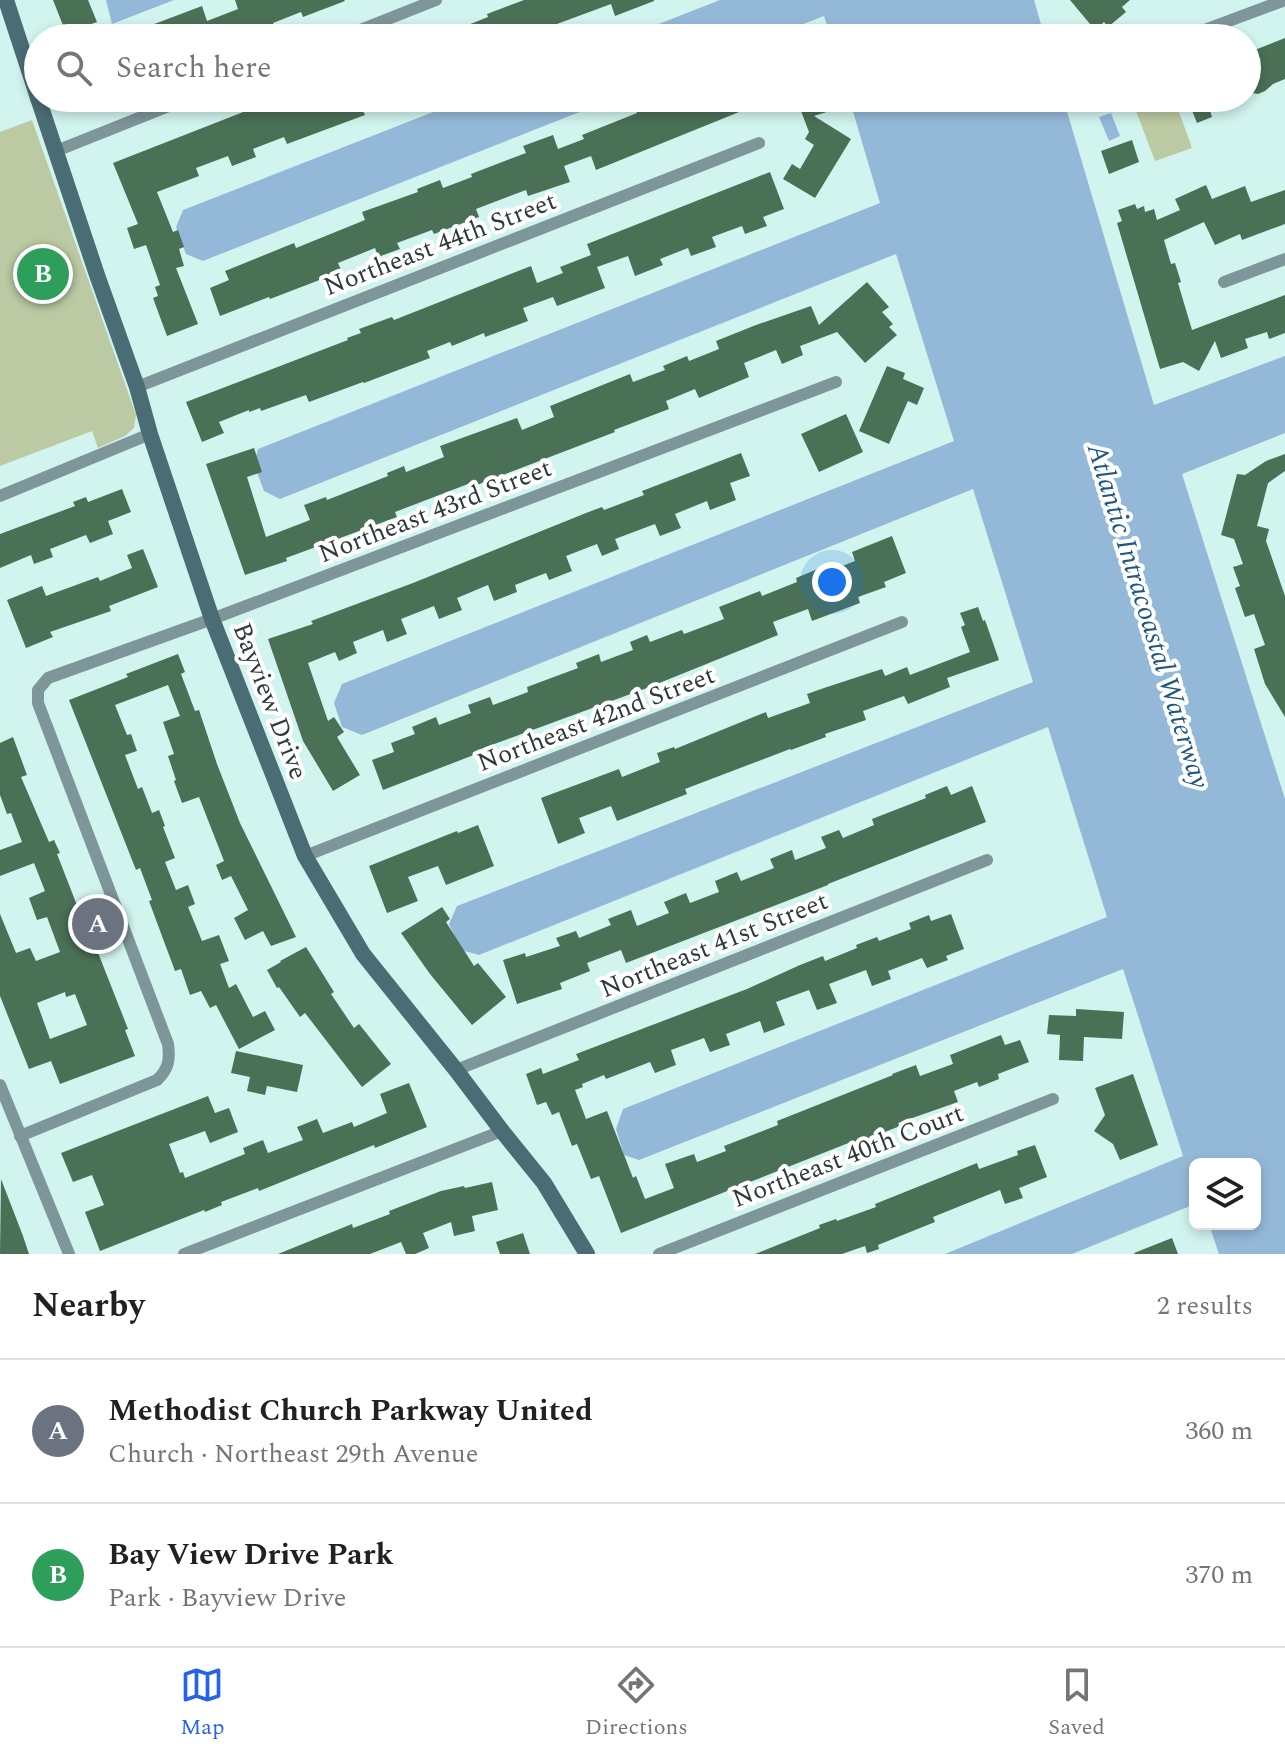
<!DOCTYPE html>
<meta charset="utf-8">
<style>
:root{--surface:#fff;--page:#f2f2f2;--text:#202124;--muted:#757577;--line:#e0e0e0;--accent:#2563eb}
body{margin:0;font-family:Spectral,serif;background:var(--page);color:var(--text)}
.controls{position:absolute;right:24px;bottom:24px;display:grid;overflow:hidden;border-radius:12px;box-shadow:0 4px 12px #0003}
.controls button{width:72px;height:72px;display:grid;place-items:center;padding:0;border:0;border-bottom:2px solid var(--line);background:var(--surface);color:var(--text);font:40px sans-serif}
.you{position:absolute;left:832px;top:582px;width:28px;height:28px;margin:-20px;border:6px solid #fff;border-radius:50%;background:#1a73e8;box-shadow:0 0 0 12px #1a73e833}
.badge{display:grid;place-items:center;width:52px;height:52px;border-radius:50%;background:var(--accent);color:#fff;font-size:26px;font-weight:700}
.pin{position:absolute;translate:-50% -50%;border:4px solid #fff;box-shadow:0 2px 8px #0006}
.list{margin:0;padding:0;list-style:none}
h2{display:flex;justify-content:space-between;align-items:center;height:104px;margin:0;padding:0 32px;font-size:34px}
h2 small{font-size:26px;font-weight:400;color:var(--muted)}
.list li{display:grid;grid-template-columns:52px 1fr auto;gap:24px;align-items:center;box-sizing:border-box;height:144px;padding:0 32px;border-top:2px solid var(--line)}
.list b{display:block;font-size:30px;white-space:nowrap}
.list p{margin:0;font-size:26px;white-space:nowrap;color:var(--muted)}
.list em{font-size:26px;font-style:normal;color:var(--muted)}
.icon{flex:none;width:44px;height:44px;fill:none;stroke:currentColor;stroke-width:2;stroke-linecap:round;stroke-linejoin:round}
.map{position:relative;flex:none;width:1285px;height:1254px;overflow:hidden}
.search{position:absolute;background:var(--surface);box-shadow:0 4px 12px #0003;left:24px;right:24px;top:24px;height:88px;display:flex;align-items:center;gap:20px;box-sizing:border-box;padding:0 28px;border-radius:44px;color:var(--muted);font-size:30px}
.sheet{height:392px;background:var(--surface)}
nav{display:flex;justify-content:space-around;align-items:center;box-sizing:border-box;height:112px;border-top:2px solid var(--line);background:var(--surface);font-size:22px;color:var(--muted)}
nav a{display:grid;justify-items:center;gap:4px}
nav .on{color:var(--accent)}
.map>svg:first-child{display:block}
</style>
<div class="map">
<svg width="1285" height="1254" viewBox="0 0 1285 1254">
<rect width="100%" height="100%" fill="#d1f4ee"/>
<g fill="#bccaa3">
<path d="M1131,98H1174L1192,148L1155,161Z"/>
<path d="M32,120L136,415L134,428L125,436L98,448L92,431L0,466V132Z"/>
</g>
<g fill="#94b9d8">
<path d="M106,0H174L112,24Z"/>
<path d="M720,0H1034L1045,38H831L824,16L767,38H623Z"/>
<path d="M469,98H615L203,261L186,254L176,227L183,210Z"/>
<path d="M849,98H1063L1154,405L1285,356V433L1182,474L1285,799V1254H1219L1209,1224H1255V1164H1195V1204L1072,1254H945L1183,1156L1123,969L639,1160L624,1155L616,1129L623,1109L1107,917L1048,727L479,955L461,950L449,924L457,906L1033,682L973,489L362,735L342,727L334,703L342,684L954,441L896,254L280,499L264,491L254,464L258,449L880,203Z"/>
<path d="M1111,113L1120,136L1109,141L1099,117Z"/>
</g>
<g fill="#4a7056" fill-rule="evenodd">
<path d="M53,0H88L97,22L66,33Z"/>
<path d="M235,0H344L345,1L303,17L301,12L273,23L275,28L247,38H154L149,26L202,6L207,21L238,9Z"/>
<path d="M524,0H654V1L615,16L611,4L519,38H435L488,17L487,14Z"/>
<path d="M1070,0H1130L1122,7L1126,12L1108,27L1104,22L1095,30Z"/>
<path d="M1285,38V79L1273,84L1265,91L1258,94L1247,92V53Z"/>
<path d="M279,98H357L365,115L287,144L284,137L253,149L256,157L232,166L228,156L196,168L199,176L157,192L173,232L178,230L184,247L179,249L184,266L176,268L198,324L167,336L153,298L158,296L155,287L160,285L146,245L134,249L127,228L138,224L113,163Z"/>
<path d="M647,98H658L661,105L680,98H745L749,108L596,170L591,156L564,166L570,182L528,196L526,190L476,209L479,217L434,234L432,230L397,243L400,249L378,257L375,248L338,263L341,270L317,281L270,299L269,297L220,316L210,288L229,280L225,271L294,243L296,248L365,220L362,212L418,192L417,189L440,180L443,188L472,177L471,174L526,153L523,146L553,135L558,149L584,139L582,135L637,113L633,103Z"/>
<path d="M796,98H828L833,110L814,116L851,139L815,198L783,179L792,164L800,169L814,145L805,139L809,132Z"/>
<path d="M1187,98H1206L1212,117L1197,123Z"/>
<path d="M1132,140L1139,162L1109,174L1101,151Z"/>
<path d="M770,172L784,209L763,217L767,226L745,234L742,226L712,237L716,247L691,256L688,248L660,259L663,265L635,276L628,256L597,267L605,288L557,306L553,297L523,308L528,321L485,337L484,333L452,346L450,342L427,351L430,358L364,383L363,382L309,402L306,395L261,411L260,408L249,412V410L219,422L224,433L202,442L186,402L348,340L347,338L361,333L359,329L392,317L394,320L531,266L537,283L563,273L560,267L591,255L587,244Z"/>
<path d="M1206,185L1212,199L1245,186L1251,202L1285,190V224L1242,240L1240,234L1215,245L1204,222L1164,240L1171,264L1175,263L1181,282L1178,283L1192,330L1285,295V333L1269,339L1267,332L1245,339L1248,348L1221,358L1215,341L1199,371L1183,362L1160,369L1117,223L1122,221L1118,210L1135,204L1137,209L1144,206L1145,212L1154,209L1157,220L1180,210L1175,199Z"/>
<path d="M867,282L889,307L882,312L893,324L889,327L897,335L865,363L837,332L800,346L803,355L782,364L776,350L744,363L749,377L699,398L695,389L666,401L669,409L614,430L615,432L469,488L468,484L395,512L397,517L286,558L287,561L245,575L206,464L254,448L262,472L247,477L266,537L310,520L304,505L326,497L327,500L388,476L387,473L404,466L406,472L444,457L440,446L517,418L522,430L554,417L550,406L630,374L633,382L665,370L663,366L687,356L689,361L719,349L716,341L756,325L811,306L819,325Z"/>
<path d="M887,366L905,373L903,379L924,388L917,405L908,401L889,444L859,431Z"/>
<path d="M846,414L863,452L819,472L801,434Z"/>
<path d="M741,453L750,476L730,483L736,500L710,510L707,501L675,514L681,528L660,536L655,524L615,539L619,549L602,556L597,544L566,556L572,571L549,580L546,573L515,585L517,592L494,601L488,585L457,598L462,610L439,619L434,606L401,619L407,634L387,642L383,630L353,642L357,653L339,661L335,652L308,663L328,721L334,717L344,732L337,737L360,775L333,791L303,741L268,639L313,624L311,621L413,583L586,513L602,507L604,510L644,495L642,491Z"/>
<path d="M1285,454V471L1268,483L1257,526L1269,529L1266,541L1285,596V717L1265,684L1254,649L1265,645L1254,614L1245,617L1235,588L1240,586L1233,567L1243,564L1234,539L1221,535L1237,474L1245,475L1266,461Z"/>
<path d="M122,489L131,512L108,521L113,534L90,543L86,535L50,549L53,557L34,564L31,555L0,568V534L75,506L73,502L86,497L88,502Z"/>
<path d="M892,536L906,573L884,582L886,587L858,597L860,603L812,621L808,609L773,622L778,635L751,646L647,688L478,750L479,753L383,790L372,760L394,752L391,743L415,734L412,727L436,717L439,725L471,713L468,705L490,697L493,705L528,692L527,687L578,668L576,663L599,654L601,662L633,650L630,642L647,635L650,642L682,630L684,634L724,619L719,607L760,591L762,596L797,582L796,578L820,568L822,574L855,561L852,552Z"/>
<path d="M143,549L158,587L109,606L111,611L50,632L53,637L26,648L7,600L42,586L46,596L98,577L100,581L132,568L127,555Z"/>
<path d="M978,607L983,621L985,620L999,660L947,678L950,687L908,704L904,696L863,711L866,720L825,734L826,737L791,750L790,749L685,789L687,794L617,821L611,806L579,818L585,833L558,844L541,798L619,769L622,777L660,762L657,753L674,747L675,749L766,712L768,718L810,703L807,694L824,688L882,669L885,676L907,667L910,675L970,652L961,627L965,625L960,613Z"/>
<path d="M178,654L185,672L181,674L195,711L199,710L217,764L240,823L296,937L271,946L263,931L245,940L234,918L248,910L231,876L222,880L216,865L224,861L199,797L182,803L174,781L176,780L168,756L174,754L163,722L180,716L168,685L115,705L127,735L131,734L137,751L125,755L138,789L142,787L152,813L159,810L165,826L163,827L175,858L165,862L176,890L188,885L195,904L188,907L202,941L219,935L229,961L220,964L229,988L236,984L253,1017L265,1011L275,1030L239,1049L216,1005L210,1008L201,991L190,995L181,969L175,971L149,901L152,900L140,868L136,870L69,700L128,677L126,674Z"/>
<path d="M13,737L27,775L21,777L49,842L54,840L60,853L57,854L80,913L82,912L128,1029L125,1030L135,1056L60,1084L51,1061L29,1069L0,996V914L16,953L30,948L36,961L60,952L47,917L37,920L29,898L45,891L34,863L0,876V850L22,842L11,813L7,814L0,795V743ZM65,992L66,997L75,994L87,1025L50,1039L37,1003Z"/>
<path d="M947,786L951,795L972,786L986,822L828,884V885L626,963L621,950L587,963L590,971L560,983L562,989L517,1004L503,960L525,953L526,957L560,946L556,938L576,931L579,938L611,925L608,919L631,910L637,926L669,913L664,902L686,893L690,903L719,892L715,881L737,872L741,881L774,868L770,859L792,850L795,860L826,848L821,837L839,830L843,838L874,825L872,819L926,798L925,795Z"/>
<path d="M478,825L494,866L446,885L438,866L408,877L418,901L387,913L369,866L457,831L458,833Z"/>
<path d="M442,907L450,919L446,922L474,966L478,963L506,997L472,1025L430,974L401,933Z"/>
<path d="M951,914L964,949L946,956L948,960L927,968L922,958L888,971L891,979L872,986L866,970L829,984L837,1003L817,1010L809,990L776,1002L785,1025L764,1033L760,1021L726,1034L730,1045L710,1052L704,1038L671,1050L676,1065L655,1073L650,1062L606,1079L604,1075L582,1084L583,1087L575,1090L586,1119L607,1111L633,1178L636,1176L645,1199L674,1188L665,1164L694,1154L697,1162L726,1151L724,1146L778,1125L777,1121L893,1075L892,1074L916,1065L920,1076L953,1064L950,1055L1001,1035L1005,1045L1020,1040L1029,1062L998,1074L999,1079L979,1087L977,1082L954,1091L958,1102L898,1123L900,1126L852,1145L851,1142L621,1233L599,1176L591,1179L577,1144L572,1146L559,1112L552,1115L546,1102L537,1105L526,1074L541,1068L543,1074L579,1060L576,1054L747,989L800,965L823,956L825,961L857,948L856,945L877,937L879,941L911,929L909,923L929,915L931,921Z"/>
<path d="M306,947L334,992L331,994L354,1028L359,1024L391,1064L362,1087L305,1013L300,1017L279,987L277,988L267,970L281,962L280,961Z"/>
<path d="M1076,1009L1124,1012L1122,1039L1084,1037L1083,1061L1059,1060L1060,1035L1047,1034L1049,1015L1076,1016Z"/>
<path d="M236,1051L303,1065L297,1092L267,1086L265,1095L247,1091L250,1077L231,1073Z"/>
<path d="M1133,1074L1158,1145L1120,1160L1113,1144L1094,1131L1105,1115L1095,1088Z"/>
<path d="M409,1083L427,1127L375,1148L374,1145L259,1191L258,1188L221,1202L222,1205L205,1212L204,1210L100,1251L85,1212L104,1205L92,1175L73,1182L61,1153L208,1096L215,1113L229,1108L238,1132L210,1143L205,1131L169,1144L180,1173L183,1172L185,1178L245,1154L243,1148L263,1140L268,1153L303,1140L297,1127L317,1119L323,1133L352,1122L354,1127L387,1113L380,1094Z"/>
<path d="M1035,1145L1047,1177L1019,1188L1023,1198L1005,1204L1000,1190L933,1217L935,1222L878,1245L879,1249L867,1253L865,1246L842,1254H755L820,1228L819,1225L836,1219L837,1221L876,1207L875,1204L977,1163L979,1169L1018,1155L1017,1151Z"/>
<path d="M1,1179L23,1236L29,1254H0Z"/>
<path d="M492,1182L498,1210L472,1216L475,1231L454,1236L451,1222L423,1233L429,1248L415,1254H406L401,1242L370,1254H278L352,1224L353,1228L390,1214L389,1211L441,1191L464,1186L465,1188Z"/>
<path d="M523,1233L530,1254H500L496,1242Z"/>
<path d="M1172,1238L1178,1254H1135L1134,1253Z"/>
</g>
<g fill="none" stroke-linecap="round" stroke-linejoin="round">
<g stroke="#7e959a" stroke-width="12">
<path d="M340,38L436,0"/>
<path d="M1183,38L1285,0"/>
<path d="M56,151L189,98"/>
<path d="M1224,282L1285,259"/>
<path d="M137,387L759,143"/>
<path d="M0,496L150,434"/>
<path d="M305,856L902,622"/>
<path d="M456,1070L987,860"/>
<path d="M0,1085L69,1254"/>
<path d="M20,1136L157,1080C169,1069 170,1059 168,1044L38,703V690L48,678L212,619L836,382"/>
<path d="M184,1254L502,1131"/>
<path d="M659,1254L1053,1099"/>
</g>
<g stroke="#4a6c74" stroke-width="16">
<path d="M6,0L38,98"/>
<path d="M38,98L97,275L137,387L150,434L212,619L305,856L363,954L456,1070L502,1131L544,1183L587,1254"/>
</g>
</g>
<g text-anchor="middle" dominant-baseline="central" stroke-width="8" stroke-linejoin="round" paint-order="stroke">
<g font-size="26" fill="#2e3c39" stroke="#fff">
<text transform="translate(440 244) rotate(-21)">Northeast 44th Street</text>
<text transform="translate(435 511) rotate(-21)">Northeast 43rd Street</text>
<text transform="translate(270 701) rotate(69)">Bayview Drive</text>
<text transform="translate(596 719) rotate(-21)">Northeast 42nd Street</text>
<text transform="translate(714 945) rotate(-22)">Northeast 41st Street</text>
<text transform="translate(848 1156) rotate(-21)">Northeast 40th Court</text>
</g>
<g font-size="28" font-style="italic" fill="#1e5781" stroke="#fff">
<text transform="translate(1148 616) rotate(73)">Atlantic Intracoastal Waterway</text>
</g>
</g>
</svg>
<div class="controls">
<button><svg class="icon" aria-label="layers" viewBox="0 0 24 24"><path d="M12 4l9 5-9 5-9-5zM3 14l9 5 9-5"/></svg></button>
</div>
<div class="you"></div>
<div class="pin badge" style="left:98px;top:924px;background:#6b7280">A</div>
<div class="pin badge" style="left:43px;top:274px;background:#2e9e5b">B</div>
<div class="search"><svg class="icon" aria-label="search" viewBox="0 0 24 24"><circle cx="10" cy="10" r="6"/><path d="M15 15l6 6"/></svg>Search here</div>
</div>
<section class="sheet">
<h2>Nearby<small>2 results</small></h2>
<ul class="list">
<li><span class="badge" style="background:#6b7280">A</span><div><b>Methodist Church Parkway United</b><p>Church · Northeast 29th Avenue</p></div><em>360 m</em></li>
<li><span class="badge" style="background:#2e9e5b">B</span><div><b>Bay View Drive Park</b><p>Park · Bayview Drive</p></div><em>370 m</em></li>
</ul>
</section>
<nav>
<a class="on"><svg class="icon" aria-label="map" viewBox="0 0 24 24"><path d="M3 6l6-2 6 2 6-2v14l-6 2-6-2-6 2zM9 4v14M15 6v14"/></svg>Map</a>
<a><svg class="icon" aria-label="directions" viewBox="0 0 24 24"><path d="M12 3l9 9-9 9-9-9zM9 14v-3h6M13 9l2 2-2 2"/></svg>Directions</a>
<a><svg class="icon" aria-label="saved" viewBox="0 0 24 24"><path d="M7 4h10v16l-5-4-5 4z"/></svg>Saved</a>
</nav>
